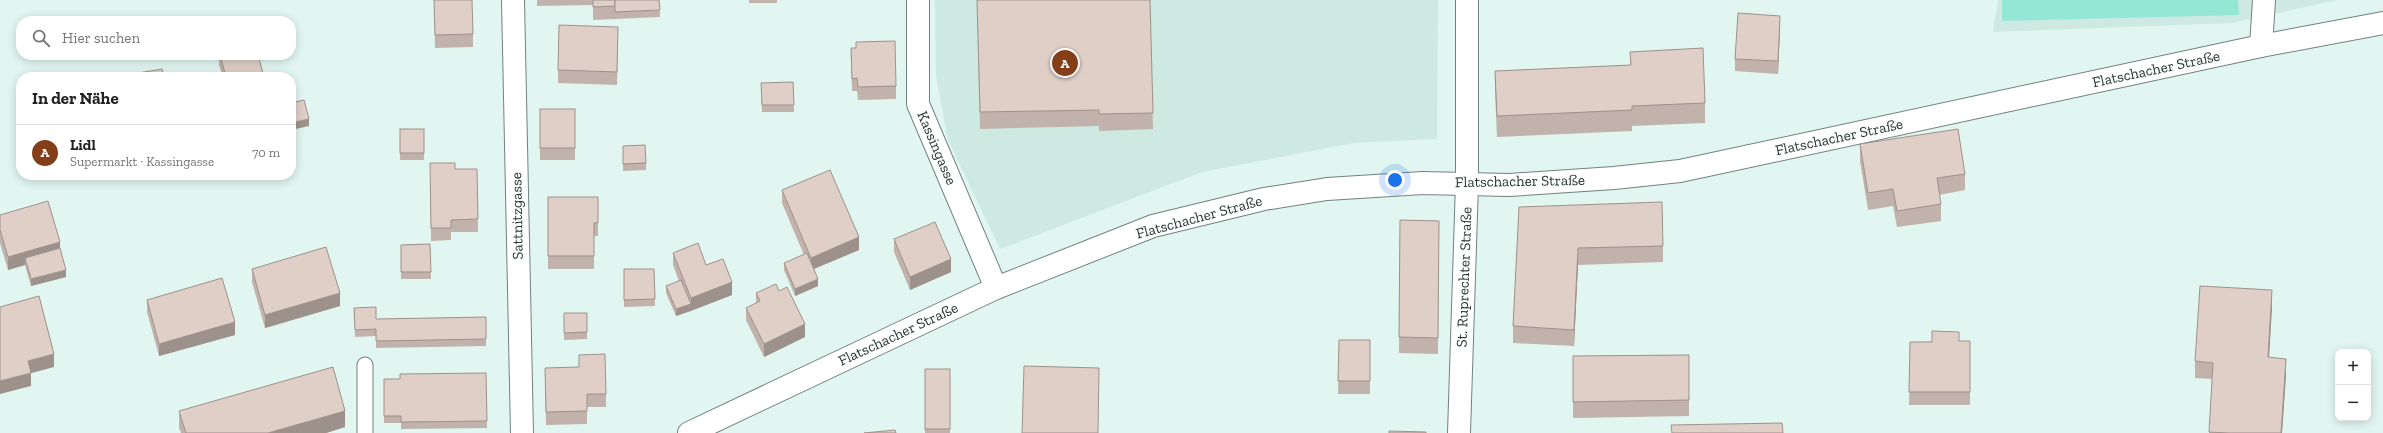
<!DOCTYPE html>
<html lang="de">
<meta charset="utf-8">
<style>
:root{--surface:#fff;--page:#f6f6f6;--text:#222;--muted:#767676;--line:#e0e0e0;--accent:#843f18}
body{margin:0;font-family:"Zilla Slab",serif;background:var(--page);color:var(--text)}
.controls{position:absolute;right:12px;bottom:12px;display:grid;overflow:hidden;border-radius:8px;box-shadow:0 2px 10px #0003}
.controls button{width:36px;height:36px;display:grid;place-items:center;padding:0;border:0;border-bottom:1px solid var(--line);background:var(--surface);color:var(--text);font:20px sans-serif}
.you{position:absolute;left:1395px;top:180px;width:14px;height:14px;margin:-10px;border:3px solid #fff;border-radius:50%;background:#1a73e8;box-shadow:0 0 0 6px #1a73e833}
.badge{display:grid;place-items:center;width:26px;height:26px;border-radius:50%;background:var(--accent);color:#fff;font-size:13px;font-weight:700}
.pin{position:absolute;translate:-50% -50%;border:2px solid #fff;box-shadow:0 1px 4px #0006}
.list{margin:0;padding:0;list-style:none}
h2{display:flex;justify-content:space-between;align-items:center;height:52px;margin:0;padding:0 16px;font-size:17px}
h2 small{font-size:13px;font-weight:400;color:var(--muted)}
.list li{display:grid;grid-template-columns:26px 1fr auto;gap:12px;align-items:center;box-sizing:border-box;height:56px;padding:0 16px;border-top:1px solid var(--line)}
.list b{display:block;font-size:15px;white-space:nowrap}
.list p{margin:0;font-size:13px;white-space:nowrap;color:var(--muted)}
.list em{font-size:13px;font-style:normal;color:var(--muted)}
.icon{flex:none;width:22px;height:22px;fill:none;stroke:currentColor;stroke-width:2;stroke-linecap:round;stroke-linejoin:round}
.map{position:relative;flex:none;width:2383px;height:433px;overflow:hidden}
.search{position:absolute;background:var(--surface);box-shadow:0 2px 10px #0003;left:16px;top:16px;width:280px;height:44px;display:flex;align-items:center;gap:10px;box-sizing:border-box;padding:0 14px;border-radius:16px;color:var(--muted);font-size:15px}
.panel{position:absolute;background:var(--surface);box-shadow:0 2px 10px #0003;left:16px;top:72px;width:280px;height:108px;border-radius:16px}
.map>svg:first-child{display:block}
</style>
<div class="map">
<svg width="2383" height="433" viewBox="0 0 2383 433">
<rect width="100%" height="100%" fill="#e2f6f1"/>
<g fill="#cee9e2">
<path d="M935,0H1438L1437,139L1354,143L1202,172L1000,249L948,140L936,76Z"/>
<path d="M1998,0H2338L2232,23L1993,32Z"/>
</g>
<path fill="#95e7d5" d="M2002,0H2238L2239,15L2002,21Z"/>
<g fill="none" stroke-linecap="round" stroke-linejoin="round">
<defs>
<path id="lane" d="M365,365V433"/>
<g id="street">
<path d="M513,0L522,433"/>
<path d="M918,0V104L996,288"/>
<path d="M2261,46L2264,0"/>
</g>
<g id="secondary">
<path d="M689,433L996,288L1153,226L1264,199L1327,189L1423,183L1509,185L1614,178L1680,171L2261,46L2383,23"/>
<path d="M1459,433L1467,183V0"/>
</g>
</defs>
<use href="#lane" stroke="#70827e" stroke-width="17"/>
<use href="#street" stroke="#70827e" stroke-width="24"/>
<use href="#secondary" stroke="#70827e" stroke-width="24"/>
<use href="#lane" stroke="#fff" stroke-width="15"/>
<use href="#street" stroke="#fff" stroke-width="22"/>
<use href="#secondary" stroke="#fff" stroke-width="22"/>
</g>
<g fill="#c1b2ab">
<path d="M434,0L473,34V47L435,48Z"/>
<path d="M537,0H659L660,17L593,20V5L537,6Z"/>
<rect x="749" y="0" width="28" height="3"/>
<path d="M977,0H1150L1153,129L1099,131V126L980,129Z"/>
<path d="M1780,28L1778,74L1735,71V59Z"/>
<path d="M618,40L617,85L558,83V70Z"/>
<path d="M856,42L896,86V99L858,100L857,91H852L851,61V48H856Z"/>
<path d="M1630,52L1705,103V123L1632,126V131L1497,137L1495,92V71L1630,65Z"/>
<path d="M219,55H258L264,77H223L219,65Z"/>
<path d="M793,82L794,112H762L761,83Z"/>
<rect x="540" y="109" width="35" height="51"/>
<rect x="400" y="129" width="24" height="31"/>
<path d="M1860,144L1965,174V190L1939,195L1941,204V221L1897,227L1893,206L1868,210L1860,161Z"/>
<path d="M623,146L646,163V170L623,171Z"/>
<path d="M455,169H477L478,232H451V240L431,241L430,176Z"/>
<path d="M782,190L859,250L814,269L818,286L795,296L784,270V263L804,255L782,203Z"/>
<path d="M548,197H598V236H594V269H548Z"/>
<path d="M1519,207L1663,246V262L1578,265L1574,346L1513,343V326Z"/>
<path d="M0,215L60,248L66,277L31,286L25,265L8,270L0,243Z"/>
<path d="M1400,220L1439,221L1438,354L1399,353Z"/>
<path d="M894,239L951,272L910,290L894,252Z"/>
<path d="M430,244L431,279H401V245Z"/>
<path d="M673,253L706,265L732,295L676,316L666,293V286L679,281L673,265Z"/>
<path d="M252,269L340,306L265,328L252,282Z"/>
<path d="M624,269H654L655,306L624,307Z"/>
<path d="M756,293L805,337L764,357L746,320V308L756,303Z"/>
<path d="M147,300L235,335L159,356L147,312Z"/>
<path d="M2272,307L2269,357L2286,375L2282,433H2209L2212,379L2195,378V361Z"/>
<path d="M354,308L376,319L486,317V346L376,348V336L355,337Z"/>
<path d="M564,313H587V339L564,340Z"/>
<path d="M1339,340H1370V394H1338Z"/>
<path d="M1970,341V405H1909L1910,342Z"/>
<path d="M1689,355V416L1573,418V356Z"/>
<path d="M545,368L606,394V407H587V424L546,425Z"/>
<rect x="925" y="369" width="25" height="64"/>
<path d="M486,373L487,428L401,429V423H384V379H400Z"/>
<path d="M179,411L345,427L326,433H181L179,428Z"/>
</g>
<g fill="#9d918b">
<path d="M1780,16V28L1778,74V61Z"/>
<path d="M309,119V126L291,130V123Z"/>
<path d="M859,237V250L811,270V258Z"/>
<path d="M60,242V255L25,258V265L8,270V257Z"/>
<path d="M1578,248V265L1574,346V330Z"/>
<path d="M951,259V272L910,290V277Z"/>
<path d="M66,270V277L31,286V279Z"/>
<path d="M818,279V286L795,296V289Z"/>
<path d="M732,282V295L691,311V298Z"/>
<path d="M2272,290V307L2268,374V357Z"/>
<path d="M340,293V306L265,328V315Z"/>
<path d="M691,304V311L676,316V309Z"/>
<path d="M235,322V335L159,356V344Z"/>
<path d="M805,324V337L764,357V344Z"/>
<path d="M54,354V367L28,374V361Z"/>
<path d="M2286,359V375L2282,433H2281Z"/>
<path d="M31,373V386L0,394V381Z"/>
<path d="M345,411V427L326,433H268Z"/>
</g>
<g fill="#e0cfc7" stroke="#9d918b">
<path d="M434,0H472L473,34L435,35Z"/>
<path d="M593,0H615V6L593,7Z"/>
<path d="M615,0H659L660,10L615,12Z"/>
<path d="M977,0H1150L1153,113L1099,114V110L980,112Z"/>
<path d="M1738,13L1780,16L1778,61L1735,59Z"/>
<path d="M559,25L618,27L617,72L558,70Z"/>
<path d="M895,41L896,86L858,87L857,78L852,79L851,48H856V42Z"/>
<path d="M1703,48L1705,103L1632,106V110L1497,116L1495,71L1631,65L1630,52Z"/>
<path d="M220,55H258L264,77H226Z"/>
<path d="M162,69L164,77H139L138,73Z"/>
<path d="M135,75L136,77H127Z"/>
<path d="M793,82L794,105H762L761,83Z"/>
<path d="M304,100L309,119L291,123V103Z"/>
<rect x="540" y="109" width="35" height="39"/>
<rect x="400" y="129" width="24" height="24"/>
<path d="M1958,129L1965,174L1937,178L1941,204L1897,211L1893,189L1868,193L1860,144Z"/>
<path d="M645,145L646,163L623,164V146Z"/>
<path d="M430,163H455V169H477L478,219L451,220V228H431Z"/>
<path d="M830,170L859,237L811,258L782,190Z"/>
<path d="M548,197H598V223H594V256H548Z"/>
<path d="M48,201L60,242L8,257L0,230V215Z"/>
<path d="M1662,202L1663,246L1578,248L1574,330L1513,326L1519,207Z"/>
<path d="M1400,220L1439,221L1438,338L1399,337Z"/>
<path d="M935,222L951,259L910,277L894,239Z"/>
<path d="M698,243L706,265L723,259L732,282L691,298L673,253Z"/>
<path d="M430,244L431,272H401V245Z"/>
<path d="M326,247L340,293L265,315L252,269Z"/>
<path d="M60,248L66,270L31,279L25,258Z"/>
<path d="M807,253L818,279L795,289L784,263Z"/>
<path d="M624,269H654L655,299L624,300Z"/>
<path d="M222,278L235,322L159,344L147,300Z"/>
<path d="M681,280L691,304L676,309L666,286Z"/>
<path d="M776,284L779,291L787,287L805,324L764,344L746,308L760,301L756,293Z"/>
<path d="M2200,286L2272,290L2268,357L2286,359L2281,433H2229L2209,432L2213,363L2195,361Z"/>
<path d="M39,296L54,354L28,361L31,373L0,381V307Z"/>
<path d="M376,307V319L486,317V339L376,341V329L355,330L354,308Z"/>
<path d="M564,313H587V332L564,333Z"/>
<path d="M1932,331L1959,332V341H1970V392H1909L1910,342H1932Z"/>
<path d="M1339,340H1370V381H1338Z"/>
<path d="M605,354L606,394H587V411L546,412L545,368L579,367V355Z"/>
<path d="M1689,355V400L1573,402V356Z"/>
<path d="M1024,366L1099,368L1098,433H1022Z"/>
<path d="M333,367L345,411L268,433H186L179,411Z"/>
<rect x="925" y="369" width="25" height="60"/>
<path d="M486,373L487,421L401,422V416H384V379H400V374Z"/>
<path d="M1782,423L1783,433H1672L1671,425Z"/>
<path d="M895,430L896,433H864Z"/>
<path d="M1389,431L1426,432V433H1389Z"/>
</g>
<g text-anchor="middle" dominant-baseline="central" stroke-width="3.5" stroke-linejoin="round" paint-order="stroke">
<g font-size="15" fill="#2c3331" stroke="#fbfffe">
<text transform="translate(2156 69) rotate(-12)">Flatschacher Straße</text>
<text transform="translate(1839 137) rotate(-12)">Flatschacher Straße</text>
<text transform="translate(937 148) rotate(67)">Kassingasse</text>
<text transform="translate(1520 181) rotate(-1)">Flatschacher Straße</text>
<text transform="translate(517 216) rotate(-91)">Sattnitzgasse</text>
<text transform="translate(1199 217) rotate(-15)">Flatschacher Straße</text>
<text transform="translate(1464 277) rotate(-88)">St. Ruprechter Straße</text>
<text transform="translate(898 334) rotate(-25)">Flatschacher Straße</text>
</g>
</g>
</svg>
<div class="controls">
<button>+</button>
<button>−</button>
</div>
<div class="you"></div>
<div class="pin badge" style="left:1065px;top:63px">A</div>
<div class="search"><svg class="icon" aria-label="search" viewBox="0 0 24 24"><circle cx="10" cy="10" r="6"/><path d="M15 15l6 6"/></svg>Hier suchen</div>
<section class="panel">
<h2>In der Nähe<small></small></h2>
<ul class="list">
<li><span class="badge">A</span><div><b>Lidl</b><p>Supermarkt · Kassingasse</p></div><em>70 m</em></li>
</ul>
</section>
</div>
